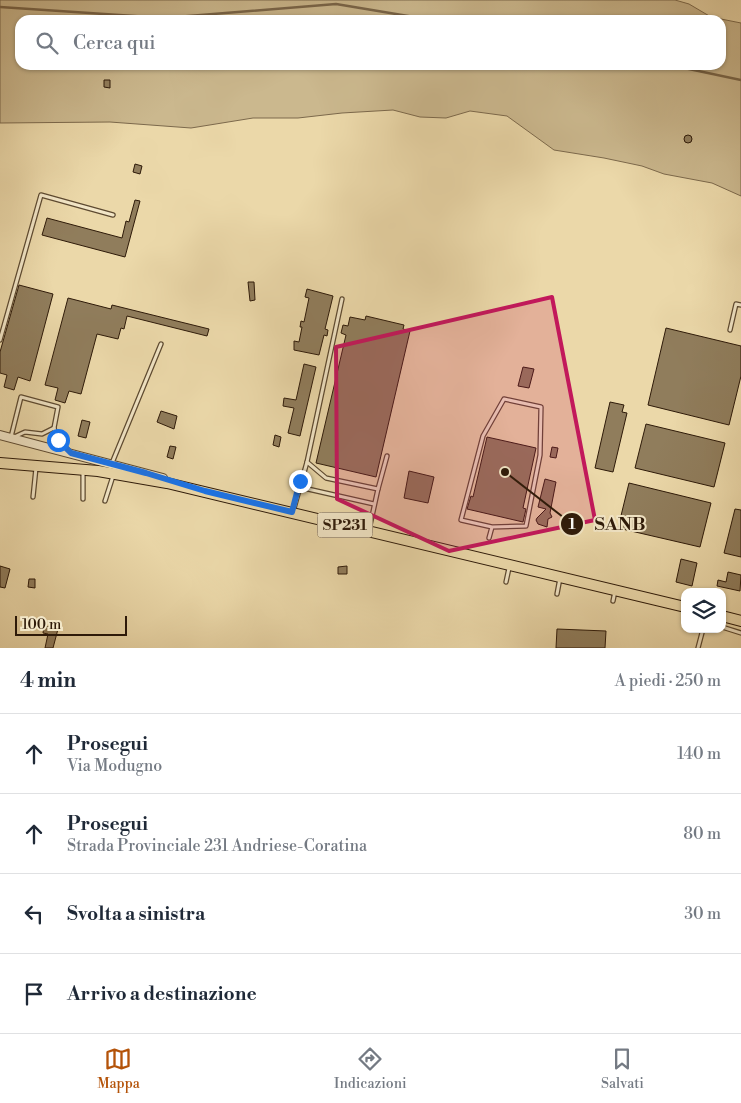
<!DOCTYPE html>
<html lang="it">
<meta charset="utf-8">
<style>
:root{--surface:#fff;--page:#f2f2f3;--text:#1f2937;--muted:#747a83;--line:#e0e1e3;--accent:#b45309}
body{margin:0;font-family:"Libre Bodoni",serif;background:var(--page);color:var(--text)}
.controls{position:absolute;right:15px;bottom:15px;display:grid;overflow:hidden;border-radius:10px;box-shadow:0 1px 4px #0004}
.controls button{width:45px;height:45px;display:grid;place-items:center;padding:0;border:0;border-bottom:1px solid var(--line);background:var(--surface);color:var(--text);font:25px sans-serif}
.scale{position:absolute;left:15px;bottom:12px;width:112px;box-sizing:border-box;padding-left:5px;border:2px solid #2e1a09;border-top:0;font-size:14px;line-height:18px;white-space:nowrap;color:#2e1a09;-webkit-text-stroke:4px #f2e6c7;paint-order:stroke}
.stop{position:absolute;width:15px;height:15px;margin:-11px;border:4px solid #1a73e8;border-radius:50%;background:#fff}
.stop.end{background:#1a73e8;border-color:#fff;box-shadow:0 1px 5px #0008}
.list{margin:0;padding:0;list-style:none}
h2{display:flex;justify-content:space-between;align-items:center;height:65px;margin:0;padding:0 20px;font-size:21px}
h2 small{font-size:16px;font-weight:400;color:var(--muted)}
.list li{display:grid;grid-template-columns:32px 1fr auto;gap:15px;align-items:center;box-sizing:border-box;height:80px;padding:0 20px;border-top:1px solid var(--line)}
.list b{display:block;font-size:19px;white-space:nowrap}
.list p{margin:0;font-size:16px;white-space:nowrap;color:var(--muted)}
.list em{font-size:16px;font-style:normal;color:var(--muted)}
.icon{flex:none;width:28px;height:28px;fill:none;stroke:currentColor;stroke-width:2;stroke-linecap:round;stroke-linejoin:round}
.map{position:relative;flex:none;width:741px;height:648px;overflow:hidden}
.search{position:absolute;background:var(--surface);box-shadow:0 1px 4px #0004;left:15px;right:15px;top:15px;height:55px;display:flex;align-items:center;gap:12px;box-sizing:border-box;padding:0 18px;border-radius:15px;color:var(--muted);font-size:19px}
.sheet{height:385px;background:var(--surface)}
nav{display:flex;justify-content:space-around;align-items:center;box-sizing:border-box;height:70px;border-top:1px solid var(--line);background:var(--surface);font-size:14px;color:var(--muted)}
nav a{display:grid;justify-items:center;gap:2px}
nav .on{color:var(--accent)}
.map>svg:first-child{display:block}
</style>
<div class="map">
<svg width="741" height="648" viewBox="0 0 741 648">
<rect width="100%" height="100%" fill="#ebd8a9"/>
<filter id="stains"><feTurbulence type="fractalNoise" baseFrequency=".004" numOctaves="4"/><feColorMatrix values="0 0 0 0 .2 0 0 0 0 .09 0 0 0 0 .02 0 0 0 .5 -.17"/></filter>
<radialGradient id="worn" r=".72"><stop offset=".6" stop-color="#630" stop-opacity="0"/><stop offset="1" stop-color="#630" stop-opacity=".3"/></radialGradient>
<path fill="#cbb88e" stroke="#7c694c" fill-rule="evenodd" d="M0,0H675L689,4L711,17L741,23V196L712,183L664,174L642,166L604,158L554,150L507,116L470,111L446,118L420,117L393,110L342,113L298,118H253L191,128L110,122L0,123ZM20,20H721V65H20Z"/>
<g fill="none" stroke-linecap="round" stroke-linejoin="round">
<g stroke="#796549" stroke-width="2.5">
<path d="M0,7L164,18L336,4L432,20"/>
<path d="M670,65L741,80"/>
</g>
</g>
<g fill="#907d5c" stroke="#2e1a09">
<path d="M104,80H110V88L104,87Z"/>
<circle cx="688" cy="139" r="4"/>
<path d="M135,164L142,166L140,174L133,172Z"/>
<path d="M135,200L140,201L125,257L42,235L47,218L122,238L126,221L129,222Z"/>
<path d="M248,282H254L255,300L250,301Z"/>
<path d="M19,285L53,294L30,381L18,377L14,390L4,387L7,375L0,373V352Z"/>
<path d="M307,289L333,296L325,329L328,330L327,336L324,335L319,355L294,350V341L299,342L302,327H300L301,321L304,322L309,298L305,297Z"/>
<path d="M68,298L111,309L112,305L209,329L207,336L127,316L124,329L121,328L118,339L97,334L81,394L69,391L65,403L55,400L58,388L45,385Z"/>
<path d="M366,316L404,325L403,329L410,331L376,477L316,463L346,335L341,333L343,325L348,326L350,317L365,320Z"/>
<path d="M666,328L741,346V376L729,425L648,405Z"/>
<path d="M304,364L316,367L300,436L288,433L294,408L283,406L284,398L296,400Z"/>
<path d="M523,367L534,369L529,388L518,386Z"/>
<path d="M610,402L624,405L622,412L627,413L613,472L595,468Z"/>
<path d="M161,411L177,416L174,429L157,422Z"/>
<path d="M82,420L90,422L86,438L78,436Z"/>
<path d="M646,424L725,443L714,487L635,468Z"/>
<path d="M275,435L281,437L279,447L273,445Z"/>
<path d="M487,437L536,448L523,508L526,509L523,522L467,509L471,496L473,497Z"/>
<path d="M170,446L176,447L173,459L167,457Z"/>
<path d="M552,447L558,448L556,458L550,457Z"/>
<path d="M409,471L434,477L428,503L404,498Z"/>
<path d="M545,479L556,482L550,513L552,517L548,519L547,527L538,524L536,520L537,518L546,509L538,507Z"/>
<path d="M629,483L711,503L700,547L618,528Z"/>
<path d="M735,509L741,510V557L724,553Z"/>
<path d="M681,559L697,563L692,586L676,582Z"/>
<path d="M0,566L10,569L5,588L0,587Z"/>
<path d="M347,566V574H338V567Z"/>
<path d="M728,572L741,575L740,591L717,586L718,580L726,582Z"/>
<path d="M29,579H35V588L28,587Z"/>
<path d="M44,626L58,629L53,648H45L48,634L43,633Z"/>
<path d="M557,629L606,631L605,648H556Z"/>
</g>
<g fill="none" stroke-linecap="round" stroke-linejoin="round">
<defs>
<g id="service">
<path d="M342,299L307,462L326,478L378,489L369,530"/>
<path d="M730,330L736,304L741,305"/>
<path d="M0,340L41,195L113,215"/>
<path d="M11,437L21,397L58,407L54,428"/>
<path d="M14,437L25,432L42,434L54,428L58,440L69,451"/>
<path d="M112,463L161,344"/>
<path d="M299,487L374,504"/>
<path d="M378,489L387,456"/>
<path d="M33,497L36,468"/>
<path d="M83,499V472"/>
<path d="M105,501L113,476"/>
<path d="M293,512L307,462"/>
<path d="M489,538L492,527L461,520L483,436L504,399L541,407L540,455L526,526L492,527"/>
<path d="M506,582L509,568"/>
<path d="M557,594L560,578"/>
<path d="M613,601L615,591"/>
<path d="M722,627L741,633"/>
<path d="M698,648L703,629"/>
</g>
<path id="tertiary" d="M0,435L163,478"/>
<g id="primary">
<path d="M0,463L98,471L167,483L685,607"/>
<path d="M722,616L741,621"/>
</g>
</defs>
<use href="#service" stroke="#5d4a31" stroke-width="5.5"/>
<use href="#tertiary" stroke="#5d4a31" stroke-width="10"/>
<use href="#primary" stroke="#2e1a09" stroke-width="12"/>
<use href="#service" stroke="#f2e6c7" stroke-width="3"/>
<use href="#tertiary" stroke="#f2e6c7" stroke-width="8"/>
<use href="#primary" stroke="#ebd8a9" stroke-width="10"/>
</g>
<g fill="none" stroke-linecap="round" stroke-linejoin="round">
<path stroke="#1a73e8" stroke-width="6" d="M58,440L71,453L146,473L205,491L292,512L300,481"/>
</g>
<path fill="#c2185b" fill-opacity="0.2" stroke="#c2185b" stroke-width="4" stroke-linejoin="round" d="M552,297L595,520L449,551L337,499L336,347Z"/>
<g text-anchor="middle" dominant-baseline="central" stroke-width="4" stroke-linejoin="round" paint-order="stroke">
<rect fill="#f2e6c7" stroke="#695742" stroke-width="1" x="317.5" y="512.5" width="55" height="25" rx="4"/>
<g font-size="15" font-weight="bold" fill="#2e1a09">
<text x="345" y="525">SP231</text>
</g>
</g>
<path fill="none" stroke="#2e1a09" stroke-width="2" d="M505 472L572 524"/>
<g fill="#2e1a09" stroke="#f2e6c7" stroke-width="2">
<circle cx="505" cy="472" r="5"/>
<circle cx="572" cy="524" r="12"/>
</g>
<g font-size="15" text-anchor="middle" font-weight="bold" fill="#fff">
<text x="572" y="529">1</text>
</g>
<g font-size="18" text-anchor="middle" font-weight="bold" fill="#2e1a09" stroke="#f2e6c7" stroke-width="4" stroke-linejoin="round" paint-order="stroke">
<text x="620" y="530">SANB</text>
</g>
<rect width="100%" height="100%" filter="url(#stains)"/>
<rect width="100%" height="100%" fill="url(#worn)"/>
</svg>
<div class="controls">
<button><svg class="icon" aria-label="layers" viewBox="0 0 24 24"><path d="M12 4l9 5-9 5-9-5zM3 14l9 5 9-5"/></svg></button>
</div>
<div class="scale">100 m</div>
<div class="stop" style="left:58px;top:440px"></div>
<div class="stop end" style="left:300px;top:481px"></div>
<div class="search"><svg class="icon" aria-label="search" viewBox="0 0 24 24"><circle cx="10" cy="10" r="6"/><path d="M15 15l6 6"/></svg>Cerca qui</div>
</div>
<section class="sheet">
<h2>4 min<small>A piedi · 250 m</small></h2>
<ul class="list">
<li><svg class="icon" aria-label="ahead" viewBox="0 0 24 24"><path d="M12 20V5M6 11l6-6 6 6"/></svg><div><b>Prosegui</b><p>Via Modugno</p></div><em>140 m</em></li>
<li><svg class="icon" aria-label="ahead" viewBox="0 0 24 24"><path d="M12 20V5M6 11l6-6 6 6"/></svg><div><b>Prosegui</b><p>Strada Provinciale 231 Andriese-Coratina</p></div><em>80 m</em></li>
<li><svg class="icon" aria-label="left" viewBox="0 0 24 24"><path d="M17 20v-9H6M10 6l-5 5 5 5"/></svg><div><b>Svolta a sinistra</b></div><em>30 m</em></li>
<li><svg class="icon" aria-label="arrive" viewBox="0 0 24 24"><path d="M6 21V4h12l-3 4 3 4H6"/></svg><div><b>Arrivo a destinazione</b></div></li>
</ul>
</section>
<nav>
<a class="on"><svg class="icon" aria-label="map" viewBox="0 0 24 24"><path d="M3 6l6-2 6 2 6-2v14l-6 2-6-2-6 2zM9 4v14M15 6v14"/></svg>Mappa</a>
<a><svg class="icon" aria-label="directions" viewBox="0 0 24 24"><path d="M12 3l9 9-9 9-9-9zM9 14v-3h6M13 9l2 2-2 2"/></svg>Indicazioni</a>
<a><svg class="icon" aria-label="saved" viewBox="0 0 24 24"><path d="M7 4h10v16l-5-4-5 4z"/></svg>Salvati</a>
</nav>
